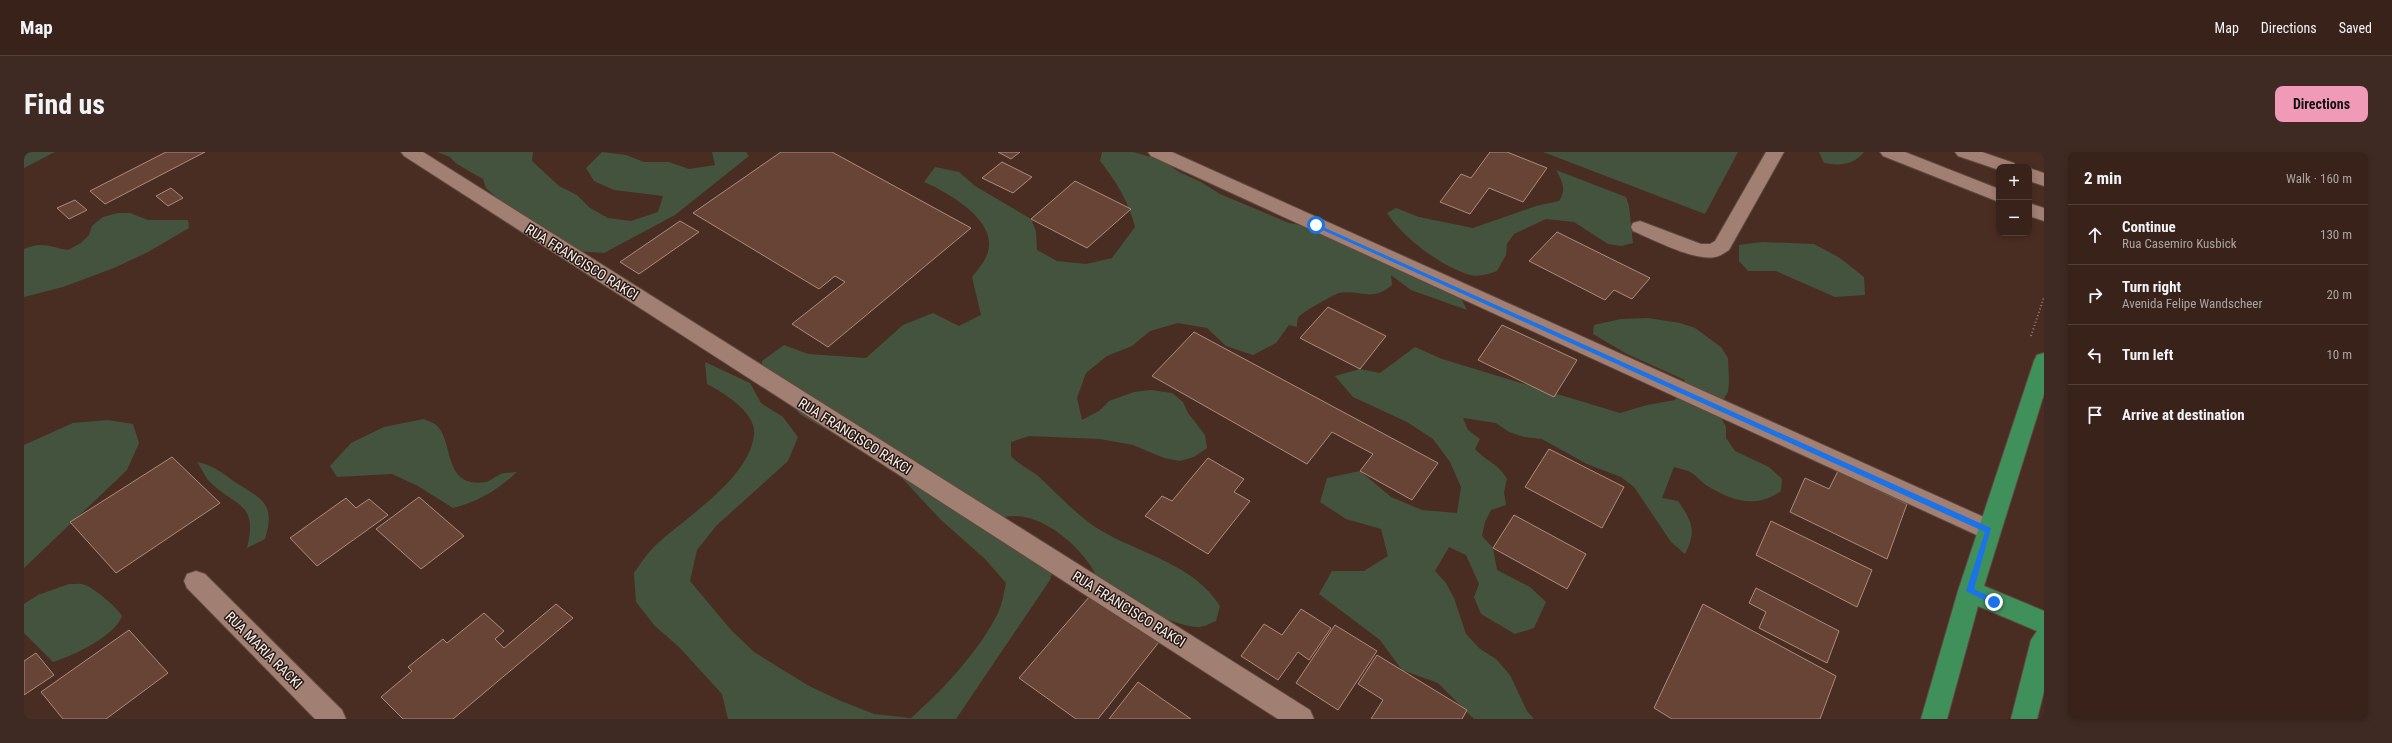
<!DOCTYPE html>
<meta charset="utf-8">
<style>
:root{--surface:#38221a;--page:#3f2a23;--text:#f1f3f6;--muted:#aba4a2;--line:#523f39;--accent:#f09ab7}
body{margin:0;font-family:"Roboto Condensed",sans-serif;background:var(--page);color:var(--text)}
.controls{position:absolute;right:12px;top:12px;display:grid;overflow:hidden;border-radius:8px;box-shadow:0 2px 6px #0003}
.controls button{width:36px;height:36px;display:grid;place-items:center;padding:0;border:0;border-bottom:1px solid var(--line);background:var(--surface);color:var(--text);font:20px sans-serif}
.stop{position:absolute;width:12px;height:12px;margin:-9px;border:3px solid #1a73e8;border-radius:50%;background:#fff}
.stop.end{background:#1a73e8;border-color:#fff;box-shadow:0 1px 4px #0008}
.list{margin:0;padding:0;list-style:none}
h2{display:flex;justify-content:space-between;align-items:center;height:52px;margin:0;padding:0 16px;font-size:17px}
h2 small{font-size:13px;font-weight:400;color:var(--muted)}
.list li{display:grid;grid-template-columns:26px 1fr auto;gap:12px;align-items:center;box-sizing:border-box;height:60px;padding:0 16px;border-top:1px solid var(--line)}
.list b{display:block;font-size:15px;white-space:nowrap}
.list p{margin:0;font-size:13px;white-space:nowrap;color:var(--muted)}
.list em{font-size:13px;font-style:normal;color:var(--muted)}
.icon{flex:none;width:22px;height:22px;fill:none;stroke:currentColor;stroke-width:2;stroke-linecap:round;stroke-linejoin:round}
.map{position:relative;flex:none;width:2020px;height:567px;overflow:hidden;border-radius:8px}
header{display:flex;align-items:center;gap:24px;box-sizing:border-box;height:56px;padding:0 20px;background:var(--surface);border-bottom:1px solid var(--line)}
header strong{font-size:19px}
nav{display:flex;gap:22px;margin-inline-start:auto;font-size:14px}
.intro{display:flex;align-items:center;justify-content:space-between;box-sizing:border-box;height:96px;padding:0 24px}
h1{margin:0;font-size:28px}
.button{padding:10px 18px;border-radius:8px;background:var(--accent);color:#111;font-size:14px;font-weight:700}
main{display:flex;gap:24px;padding:0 24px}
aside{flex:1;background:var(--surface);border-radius:8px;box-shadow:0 2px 6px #0003}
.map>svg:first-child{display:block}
</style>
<header>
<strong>Map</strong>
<nav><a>Map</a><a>Directions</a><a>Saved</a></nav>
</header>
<div class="intro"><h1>Find us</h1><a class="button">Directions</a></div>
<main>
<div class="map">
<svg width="2020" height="567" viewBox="0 0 2020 567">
<rect width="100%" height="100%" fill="#4a2d22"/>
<g fill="#44533d">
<path d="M0,0H31L0,16Z"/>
<path d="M413,0H509L508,9L535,34L553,43L566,56L584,66L607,69L634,60L639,44L590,38L570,29L562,16L578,0L602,3L620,10H645L665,17L691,13L688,0H722L725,4L651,63L580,101L554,99L483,54L462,36L459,27L433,12L426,5Z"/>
<path d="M1078,0H1109L1138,8L1155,20L1177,30L1196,42L1265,71L1289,75L1433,139L1443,158L1387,138L1367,123L1368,133C1347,151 1337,137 1315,141C1309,143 1276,161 1274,166C1273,169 1273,173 1273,175L1265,173L1252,191L1229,203L1202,194L1183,176L1154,171L1126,179L1108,194L1083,204L1062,221L1053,246L1058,268L1075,259L1085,249L1110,240L1127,238L1148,241L1159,250L1164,261L1181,283L1183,296L1170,305L1156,309L1140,306L1109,293L1076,287L1005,284L987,290V304C995,313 1005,317 1014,324C1034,342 1053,364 1076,378C1116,402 1170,412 1196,454L1192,469C1187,471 1180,475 1175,475C1157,476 1099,450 1084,439C1076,433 1070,417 1063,409C1045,384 1004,353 972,368L1030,414L1026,428L932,567H704L698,542L655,495L631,474L612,450L610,421C617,411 624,400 633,392C663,364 725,327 730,283C733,261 700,241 683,232L681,210L726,231L737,251L759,265L774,285L764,309L692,374L673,398L666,429L707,478L730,500L785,534L817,549L850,562L887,566C918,539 956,498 974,461C978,452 980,441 982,431L961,407L916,367L877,325L852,306L777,263L759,244L739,231L738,209L760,193L784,202L842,206L879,173L909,161L935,174L957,163L948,125C956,115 966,104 965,90C964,63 921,39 900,30L911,15L935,20L951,34L1007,67L1012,79L1013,98L1033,109L1062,112L1088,106L1111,75C1105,50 1092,29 1076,9Z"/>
<path d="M1519,0H1714L1681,62Z"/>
<path d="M1795,0H1840C1830,13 1815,14 1800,11Z"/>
<path d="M1532,18L1602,45L1605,54L1609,91L1597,94L1584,92L1550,70L1522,67L1490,82L1483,92L1482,103L1473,119C1465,122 1455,125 1446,123C1418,115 1379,86 1363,61L1372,56L1395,65L1449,76L1512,54L1535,49C1543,37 1538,29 1532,18Z"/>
<path d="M94,61H106L124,68H164L165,76L124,100L90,116L39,135L0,145V97C19,89 25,95 44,98L57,91L65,83L68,74L79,65Z"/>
<path d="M1738,90L1790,92L1816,106L1840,125L1841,143L1811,145L1752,119H1724L1715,109V93Z"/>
<path d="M1624,166L1656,171L1671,176L1697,195L1704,206L1705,230L1704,240L1698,250L1695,262L1702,275V286L1711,299L1745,315L1758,327L1757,339C1732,357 1707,349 1682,333C1677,330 1673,324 1668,321C1663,318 1656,317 1650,315L1638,346L1654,349C1668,369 1673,379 1661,402L1647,390L1610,335L1597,325L1563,312L1518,287L1500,285L1485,280L1472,271L1439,266L1444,278L1456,287L1451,297C1463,310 1474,311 1483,327L1480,340L1482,353L1467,358L1461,370L1458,384L1469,396L1473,418L1506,435L1522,450L1510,476L1491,482L1457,462L1450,445L1455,432L1442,403L1425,395L1411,419L1422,431L1430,446L1442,482L1456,497L1472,507L1486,523L1503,559L1510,567H1450L1414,531L1378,518L1356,488L1295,442L1308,419H1340L1364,404L1357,377L1322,367L1296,350L1303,326L1336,319L1367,345L1398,358L1433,361L1437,335L1426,310L1409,287L1383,270L1329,245L1311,224L1336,217L1356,221L1391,195L1418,207L1596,261L1623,253L1651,248L1661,228L1603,202L1569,182L1570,173L1597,167Z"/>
<path d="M400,267C403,269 408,270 411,272C431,287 417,337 462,330C466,329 471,325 475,323C480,320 487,321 493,320C475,337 454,350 429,356L394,334L368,322L313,325L306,314L327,291L360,275Z"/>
<path d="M84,268L109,272L115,291L103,318L0,416V293L49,271Z"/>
<path d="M173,310C188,313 196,319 208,328C235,346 253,349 241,387L223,396C235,348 209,355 184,328C180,323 177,315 173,310Z"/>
<path d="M45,432C50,432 57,431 61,433C70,436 94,456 98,464C91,484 49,504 29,510L0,481V452L14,443Z"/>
</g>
<g fill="#684436" stroke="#ac8a7c">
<path d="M142,0H181L81,52L66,39Z"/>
<path d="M757,0H808L947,76L804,195L768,172L821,130L811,124L795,137L669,61Z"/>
<path d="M974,0H996L987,7Z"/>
<path d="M1466,0H1483L1523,16L1499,50L1465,36L1446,62L1416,50L1437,22L1447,26Z"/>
<path d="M978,10L1008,25L989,41L958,26Z"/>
<path d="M1051,29L1107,57L1063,96L1007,67Z"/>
<path d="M147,36L159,46L144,54L132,44Z"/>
<path d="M51,48L63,58L45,67L33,56Z"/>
<path d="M656,69L675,80L615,122L596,110Z"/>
<path d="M1533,80L1626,126L1608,147L1590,138L1581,148L1505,109Z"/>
<path d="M1304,155L1362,184L1336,217L1276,186Z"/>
<path d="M1478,173L1553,208L1530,245L1454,208Z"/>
<path d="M1170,180L1362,283L1414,311L1388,348L1336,319L1349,302L1308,280L1283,312L1128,224Z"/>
<path d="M1525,297L1600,335L1578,376L1501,335Z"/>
<path d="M148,305L196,351L92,421L46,370Z"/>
<path d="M1184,306L1220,327L1210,340L1226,349L1184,402L1121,364L1138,344L1148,349Z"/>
<path d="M1814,319L1883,352L1863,407L1766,360L1781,326L1805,337Z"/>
<path d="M395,345L440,384L397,417L352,377Z"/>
<path d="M322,346L332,356L345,347L364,363L293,414L266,386Z"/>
<path d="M1490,363L1562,402L1543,437L1469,396Z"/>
<path d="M1747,369L1848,418L1833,455L1732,403Z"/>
<path d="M1732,436L1815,479L1803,511L1735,476L1742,460L1725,451Z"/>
<path d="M1066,444L1135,490L1074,567H1052L995,526Z"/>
<path d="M532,452L549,466L429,567H379L357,545L388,519L384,515L419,487L423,491L460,461L480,479L471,487L480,496Z"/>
<path d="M1679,452L1812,524L1796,567H1648L1630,556Z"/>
<path d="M1277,457L1307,476L1285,508L1274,500L1254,528L1217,504L1240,472L1258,483Z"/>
<path d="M1311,473L1353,499L1314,558L1272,531Z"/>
<path d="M105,478L144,521L82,567H39L17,540Z"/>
<path d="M12,501L30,523L0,543V509Z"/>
<path d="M1353,503L1443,558L1438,567H1347L1359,548L1334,532Z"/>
<path d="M1114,530L1167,567H1085Z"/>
</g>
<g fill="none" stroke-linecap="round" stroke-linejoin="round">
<defs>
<g id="minor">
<path d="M377,0H399L1286,558L1290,567H1254L380,4Z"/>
<path d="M1124,0H1148L1973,371L1977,378L1973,385L1965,388L1957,385L1127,4Z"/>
<path d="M1742,0H1760L1705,98C1700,101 1697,104 1691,105C1670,109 1630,88 1609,79L1607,75L1609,71L1616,69L1677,92H1686L1691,89Z"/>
<path d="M1856,0H1881L1975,37V50L1859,4Z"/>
<path d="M1931,0H1958L1990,11L1993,15H1975V18L1934,4Z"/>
<path d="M2005,16L2020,21V34L2005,29Z"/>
<path d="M2005,51L2020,56V69L2005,64Z"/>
<path d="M172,419L181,422L318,558L322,567H291L163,436L160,429L163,422Z"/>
</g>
<path id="major" d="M2020,201V242L1960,434L2020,459V539L2013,567H1987L2007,488L2013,479L1954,454L1923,567H1897L1934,439L2010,209L2013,203Z"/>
</defs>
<use href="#minor" stroke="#604940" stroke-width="2"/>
<use href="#major" stroke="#604940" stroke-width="2"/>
<path stroke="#927d74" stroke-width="2" stroke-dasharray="1 2.5" stroke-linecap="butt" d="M2007,184L2020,145"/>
<use href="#minor" fill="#a17f72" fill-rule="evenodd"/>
<use href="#major" fill="#40905b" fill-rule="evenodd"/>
</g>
<path fill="#1a73e8" d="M1290,71L1967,376L1950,437L1973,448V452H1968L1942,439L1961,380L1290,74Z"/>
<g text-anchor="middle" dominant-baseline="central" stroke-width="3" stroke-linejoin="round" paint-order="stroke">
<g font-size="14" fill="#fcf1ec" stroke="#261914">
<text transform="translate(558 110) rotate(32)">RUA FRANCISCO RAKCI</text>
<text transform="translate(831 284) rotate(32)">RUA FRANCISCO RAKCI</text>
<text transform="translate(1105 457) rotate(32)">RUA FRANCISCO RAKCI</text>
<text transform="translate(240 498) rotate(45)">RUA MARIA RACKI</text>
</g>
</g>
</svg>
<div class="controls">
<button>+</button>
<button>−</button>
</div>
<div class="stop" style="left:1292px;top:73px"></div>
<div class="stop end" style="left:1970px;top:450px"></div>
</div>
<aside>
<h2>2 min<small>Walk · 160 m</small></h2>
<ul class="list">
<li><svg class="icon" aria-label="ahead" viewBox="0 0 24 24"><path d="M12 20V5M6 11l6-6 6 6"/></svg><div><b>Continue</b><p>Rua Casemiro Kusbick</p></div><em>130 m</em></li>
<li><svg class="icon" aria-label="right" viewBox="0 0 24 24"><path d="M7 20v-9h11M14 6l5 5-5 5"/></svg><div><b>Turn right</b><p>Avenida Felipe Wandscheer</p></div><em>20 m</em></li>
<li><svg class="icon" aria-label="left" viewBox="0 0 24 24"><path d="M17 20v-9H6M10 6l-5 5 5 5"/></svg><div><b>Turn left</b></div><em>10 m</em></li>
<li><svg class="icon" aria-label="arrive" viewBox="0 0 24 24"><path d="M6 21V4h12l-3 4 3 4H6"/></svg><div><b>Arrive at destination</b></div></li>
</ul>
</aside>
</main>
